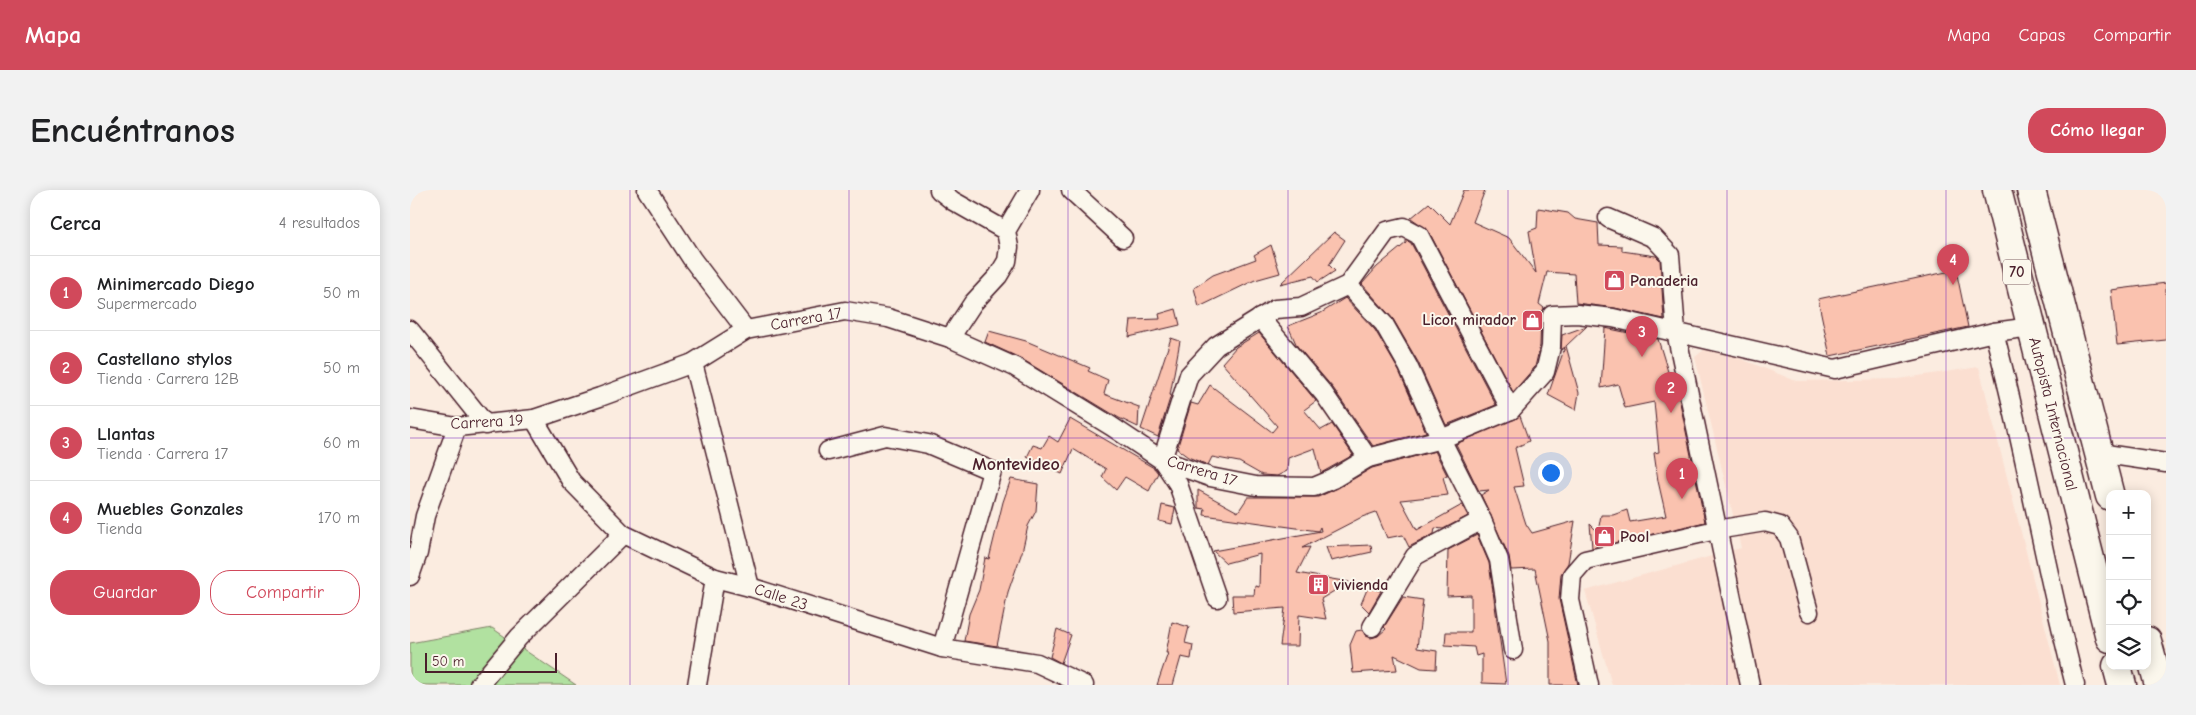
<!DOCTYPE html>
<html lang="es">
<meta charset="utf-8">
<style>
:root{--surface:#fff;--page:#f2f2f2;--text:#202124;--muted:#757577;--line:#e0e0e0;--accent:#d1495b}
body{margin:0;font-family:"Comic Neue",sans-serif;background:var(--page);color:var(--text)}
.controls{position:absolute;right:15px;bottom:15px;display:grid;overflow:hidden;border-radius:10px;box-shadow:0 2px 12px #0003}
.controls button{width:45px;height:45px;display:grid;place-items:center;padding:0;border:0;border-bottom:1px solid var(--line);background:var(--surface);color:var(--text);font:25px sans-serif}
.scale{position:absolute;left:15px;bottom:12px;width:132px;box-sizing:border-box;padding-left:5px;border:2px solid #4a1f2b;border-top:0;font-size:14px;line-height:18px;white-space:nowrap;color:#4a1f2b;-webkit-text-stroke:4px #fbf7ec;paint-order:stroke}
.you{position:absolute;left:1140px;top:282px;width:18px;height:18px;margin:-12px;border:4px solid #fff;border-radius:50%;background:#1a73e8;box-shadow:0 0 0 8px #1a73e833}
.badge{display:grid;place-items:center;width:32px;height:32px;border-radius:50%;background:var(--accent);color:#fff;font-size:16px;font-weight:700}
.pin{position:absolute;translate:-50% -41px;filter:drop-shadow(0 1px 2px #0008)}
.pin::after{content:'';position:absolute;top:26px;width:18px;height:15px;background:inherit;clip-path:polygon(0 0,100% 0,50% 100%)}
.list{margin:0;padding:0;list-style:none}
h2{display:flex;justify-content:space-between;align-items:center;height:65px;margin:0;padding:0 20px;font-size:21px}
h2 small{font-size:16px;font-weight:400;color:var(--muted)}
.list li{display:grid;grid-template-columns:32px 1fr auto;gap:15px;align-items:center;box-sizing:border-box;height:75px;padding:0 20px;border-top:1px solid var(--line)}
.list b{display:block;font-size:19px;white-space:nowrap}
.list p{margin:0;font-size:16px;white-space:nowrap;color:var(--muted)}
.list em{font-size:16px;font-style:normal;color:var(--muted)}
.actions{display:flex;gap:10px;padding:15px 20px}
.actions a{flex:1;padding:11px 0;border:1px solid var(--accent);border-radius:20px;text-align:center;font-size:18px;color:var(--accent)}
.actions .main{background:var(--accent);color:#fff}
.icon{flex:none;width:28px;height:28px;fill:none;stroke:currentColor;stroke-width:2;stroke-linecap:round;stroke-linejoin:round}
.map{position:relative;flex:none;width:1756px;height:495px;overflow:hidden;border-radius:20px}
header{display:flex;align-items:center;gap:30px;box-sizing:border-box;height:70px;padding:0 25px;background:var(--accent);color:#fff}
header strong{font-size:24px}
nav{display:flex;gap:28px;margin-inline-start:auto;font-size:18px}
.intro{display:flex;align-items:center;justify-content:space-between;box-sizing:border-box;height:120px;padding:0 30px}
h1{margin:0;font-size:35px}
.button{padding:12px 22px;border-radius:20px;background:var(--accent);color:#fff;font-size:18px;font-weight:700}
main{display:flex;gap:30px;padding:0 30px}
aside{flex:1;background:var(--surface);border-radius:20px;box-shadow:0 2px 12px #0003}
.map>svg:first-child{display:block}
</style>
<header>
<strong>Mapa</strong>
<nav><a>Mapa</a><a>Capas</a><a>Compartir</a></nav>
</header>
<div class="intro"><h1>Encuéntranos</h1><a class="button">Cómo llegar</a></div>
<main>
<aside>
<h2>Cerca<small>4 resultados</small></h2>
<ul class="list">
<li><span class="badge">1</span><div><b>Minimercado Diego</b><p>Supermercado</p></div><em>50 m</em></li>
<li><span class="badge">2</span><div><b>Castellano stylos</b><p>Tienda · Carrera 12B</p></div><em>50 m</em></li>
<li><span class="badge">3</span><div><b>Llantas</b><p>Tienda · Carrera 17</p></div><em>60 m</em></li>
<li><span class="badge">4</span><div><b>Muebles Gonzales</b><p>Tienda</p></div><em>170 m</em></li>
</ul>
<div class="actions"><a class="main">Guardar</a><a>Compartir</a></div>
</aside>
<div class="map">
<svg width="1756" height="495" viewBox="0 0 1756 495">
<rect width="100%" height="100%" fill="#fbece0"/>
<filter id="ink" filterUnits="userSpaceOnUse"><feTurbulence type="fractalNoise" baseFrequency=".02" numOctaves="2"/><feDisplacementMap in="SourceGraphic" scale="10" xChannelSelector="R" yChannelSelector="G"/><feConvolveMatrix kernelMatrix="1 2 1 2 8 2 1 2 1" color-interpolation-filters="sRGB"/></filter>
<g filter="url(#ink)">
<path fill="#fbdfd1" d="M1299,156L1386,191L1488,189L1569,177L1650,495H1202L1175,401L1331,358L1285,167Z"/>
<path fill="#b1e1a0" stroke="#7e8066" d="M82,438L166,495H0V453Z"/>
<g fill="#fac2af" stroke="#4a1f2b">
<path d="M1054,0H1075L1063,32L1099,48L1126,83L1119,41L1127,38L1128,18L1158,23L1165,29L1188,33L1189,55L1212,56V61L1246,66L1250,70L1254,129L1205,118L1166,113L1164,84L1137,82L1129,114L1134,118L1131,125L1130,156L1125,177L1103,202L1018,40L1001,28L1019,13L1040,34Z"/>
<path d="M924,42L935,50L919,75L925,81L908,92L903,86L870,94Z"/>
<path d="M996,50L1001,53L1086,215L1036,235L1008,172L983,129L952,94L967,77L996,53Z"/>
<path d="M861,55L870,83L845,90L789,117L784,98L803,85L846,69L844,65Z"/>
<path d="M1546,80L1558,137L1420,166L1408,109Z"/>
<path d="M1756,93V150L1707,155L1701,100Z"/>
<path d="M935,108L965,140L989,181L1016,242L963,256L923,198L887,156L878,136L911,123Z"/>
<path d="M766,119L770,135L719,147L721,130L750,129L749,124Z"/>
<path d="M1177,136L1156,156L1169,203L1166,220L1138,205L1155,157L1151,160L1152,145Z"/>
<path d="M1195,138L1248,149L1259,185L1269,208L1295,332L1182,358L1180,334L1188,342L1191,325H1203L1217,320L1220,332L1256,326L1248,291L1244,263L1249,262L1244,212L1215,218L1208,194L1191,198Z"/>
<path d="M579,141L616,151L680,178L678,181L698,190L694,204L729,217L728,237L709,228L610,168L575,152Z"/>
<path d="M849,143L906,211L894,220L911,240L922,234L943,265L911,283L905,258L878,268L877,281L867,286L852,285L829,272L802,267L798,275L778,267L767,259L781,213L788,215L800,195L862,242L867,236L812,173L826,157Z"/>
<path d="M761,148L770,151L760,205H761L748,247L731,239Z"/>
<path d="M1110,226L1119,251L1105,258L1114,296L1104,297L1116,334L1122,343L1165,331L1158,373L1151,384L1149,409L1168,495H1140V451L1125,379L1101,380L1099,366L1071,305L1079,300L1069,301L1046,254Z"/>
<path d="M660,229L744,278L748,283L739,301L715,287L706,300L692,287L696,279L663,259L652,284L617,267L623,255L632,258L639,246L648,252Z"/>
<path d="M1025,261L1037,285L1033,287L1038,305L991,310L1007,340L1052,315L1058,326L1033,339L1025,338L1024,344L999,357L993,345L977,348L966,322L952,327L892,358L900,357L887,383L939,392L911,409L916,429L889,425L888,456H870L875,418L823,422L822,405H844L845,396L849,397L850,364L816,373L803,361L911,341L910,337L908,341L794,325L795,319L788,318V300L828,322L838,307H908L928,298L962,278Z"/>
<path d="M601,289L628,294L626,321L618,336L612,362L598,402L587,456L554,451L559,424L569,400L575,368L579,369L593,312Z"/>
<path d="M752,315L765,318L762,334L749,331Z"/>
<path d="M1067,345L1079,373L1096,494L1072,493V464L1066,466L1064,457L1035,455L1036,442H1061V405L1037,406L1038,360Z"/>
<path d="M961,355L962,362L921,371L916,357Z"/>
<path d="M958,397L971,401L959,422L951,414Z"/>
<path d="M993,407L1013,410L1007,458L1027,461L1026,479L1011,478L984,465L987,480L943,483L940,455L946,441L952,440L956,446L961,448L968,446L976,439L974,437Z"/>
<path d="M762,432L779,437L775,453L783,455L781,469L771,467L763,495H747L758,463H756Z"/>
<path d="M647,439L661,445L651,473L640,467Z"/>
</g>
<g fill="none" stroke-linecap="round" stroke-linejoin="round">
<defs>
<g id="minor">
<path d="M237,0L282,69L336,140"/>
<path d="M529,0L543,11L596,41"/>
<path d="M661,0L713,48"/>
<path d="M1198,28L1244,48L1260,65L1266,142L1340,495"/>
<path d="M938,95L974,134L998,176L1031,249L1072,330L1089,370L1103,460"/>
<path d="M850,128L914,204L958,268"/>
<path d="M0,140L76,235"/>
<path d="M1584,142C1615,259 1635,378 1665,495"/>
<path d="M540,148L563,113L588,86L597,71L599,57L596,41L620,0"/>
<path d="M283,173L340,397"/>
<path d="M0,229L47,237L124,229L190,207L283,173L336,140L435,121L478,128L540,148L605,177L701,236L752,270L800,287L846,296L904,297L923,289L958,268L1031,249L1101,220L1135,182L1141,157L1142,125L1167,124L1203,128L1425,179L1584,142L1621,137"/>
<path d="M124,229L161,291L213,344L305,388L340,397L532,458L627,473L674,495"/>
<path d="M418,261L475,246L518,254L582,281L532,458"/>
<path d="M1689,263L1756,273"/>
<path d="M0,386L8,363L15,326L47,237"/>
<path d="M807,408L768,294L752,270L779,185L806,156L865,119L891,117L938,95L977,41L994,37L1009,45L1101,220"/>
<path d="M962,437L1005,366L1072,330"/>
<path d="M69,495L109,447L213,344"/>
<path d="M287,495L305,388"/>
<path d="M1179,495L1160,410L1162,385L1175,370L1306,340L1355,332L1370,336L1379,348L1399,422"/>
</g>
<g id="trunk">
<path d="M1587,0L1700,448"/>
<path d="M1621,0L1700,306"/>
<path d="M1737,451L1749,495"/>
<path d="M1707,476L1712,495"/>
</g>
</defs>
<use href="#minor" stroke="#4a1f2b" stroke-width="21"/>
<use href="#trunk" stroke="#4a1f2b" stroke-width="31"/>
<use href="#minor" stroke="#fbf7ec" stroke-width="18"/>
<use href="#trunk" stroke="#fbf7ec" stroke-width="28"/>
</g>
</g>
<path fill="none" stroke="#7b2cbf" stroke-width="1" stroke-opacity="0.55" d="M220,0V495M439,0V495M658,0V495M878,0V495M1098,0V495M1317,0V495M1536,0V495M0,248H1756"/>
<defs>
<symbol id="shop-square" viewBox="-11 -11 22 22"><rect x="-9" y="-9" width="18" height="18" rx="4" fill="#d1495b" stroke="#fbf7ec"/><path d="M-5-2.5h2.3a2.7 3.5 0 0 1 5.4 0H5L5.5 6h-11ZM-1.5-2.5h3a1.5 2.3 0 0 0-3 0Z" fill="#fff"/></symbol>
<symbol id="building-square" viewBox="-11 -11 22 22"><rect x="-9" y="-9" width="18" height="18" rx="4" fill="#d1495b" stroke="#fbf7ec"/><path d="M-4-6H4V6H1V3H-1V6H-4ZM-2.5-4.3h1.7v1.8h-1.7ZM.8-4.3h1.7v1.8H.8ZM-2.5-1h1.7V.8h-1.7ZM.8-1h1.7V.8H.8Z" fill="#fff"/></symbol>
</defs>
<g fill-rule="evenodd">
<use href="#shop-square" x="1192" y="78" width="25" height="25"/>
<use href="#shop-square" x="1110" y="118" width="25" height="25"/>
<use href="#shop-square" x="1182" y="334" width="25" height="25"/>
<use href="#building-square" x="896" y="382" width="25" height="25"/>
</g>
<g text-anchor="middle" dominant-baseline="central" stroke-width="4" stroke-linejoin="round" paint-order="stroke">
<rect fill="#fbf7ec" stroke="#7f6065" stroke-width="1" x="1593" y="69.5" width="28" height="25" rx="4"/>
<g font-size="15" font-weight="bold" fill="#4a1f2b">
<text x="1607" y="82">70</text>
</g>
<g font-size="16" font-weight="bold" fill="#4a1f2b" stroke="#fbf7ec" text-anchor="start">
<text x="1220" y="91">Panaderia</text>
<text x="1106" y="130" text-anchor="end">Licor mirador</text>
<text x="1210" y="347">Pool</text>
<text x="924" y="395">vivienda</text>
</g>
<g font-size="16" fill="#4a1f2b" stroke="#fbf7ec">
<text transform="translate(396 129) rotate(-10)">Carrera 17</text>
<text transform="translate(1643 224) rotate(76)">Autopista Internacional</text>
<text transform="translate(77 232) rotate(-3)">Carrera 19</text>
<text transform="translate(792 281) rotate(17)">Carrera 17</text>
<text transform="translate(371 407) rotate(18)">Calle 23</text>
</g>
<g font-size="18" font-weight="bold" fill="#4a1f2b" stroke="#fbf7ec">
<text x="606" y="274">Montevideo</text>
</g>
</g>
</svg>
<div class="controls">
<button>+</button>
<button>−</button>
<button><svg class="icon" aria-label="locate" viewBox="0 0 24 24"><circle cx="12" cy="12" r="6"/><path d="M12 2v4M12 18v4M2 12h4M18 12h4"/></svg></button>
<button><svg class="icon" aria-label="layers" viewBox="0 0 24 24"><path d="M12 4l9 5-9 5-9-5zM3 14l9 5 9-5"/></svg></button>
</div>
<div class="scale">50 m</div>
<div class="you"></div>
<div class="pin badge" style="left:1272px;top:309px">1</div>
<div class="pin badge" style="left:1261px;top:223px">2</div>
<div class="pin badge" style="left:1232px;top:167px">3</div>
<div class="pin badge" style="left:1543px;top:95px">4</div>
</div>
</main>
